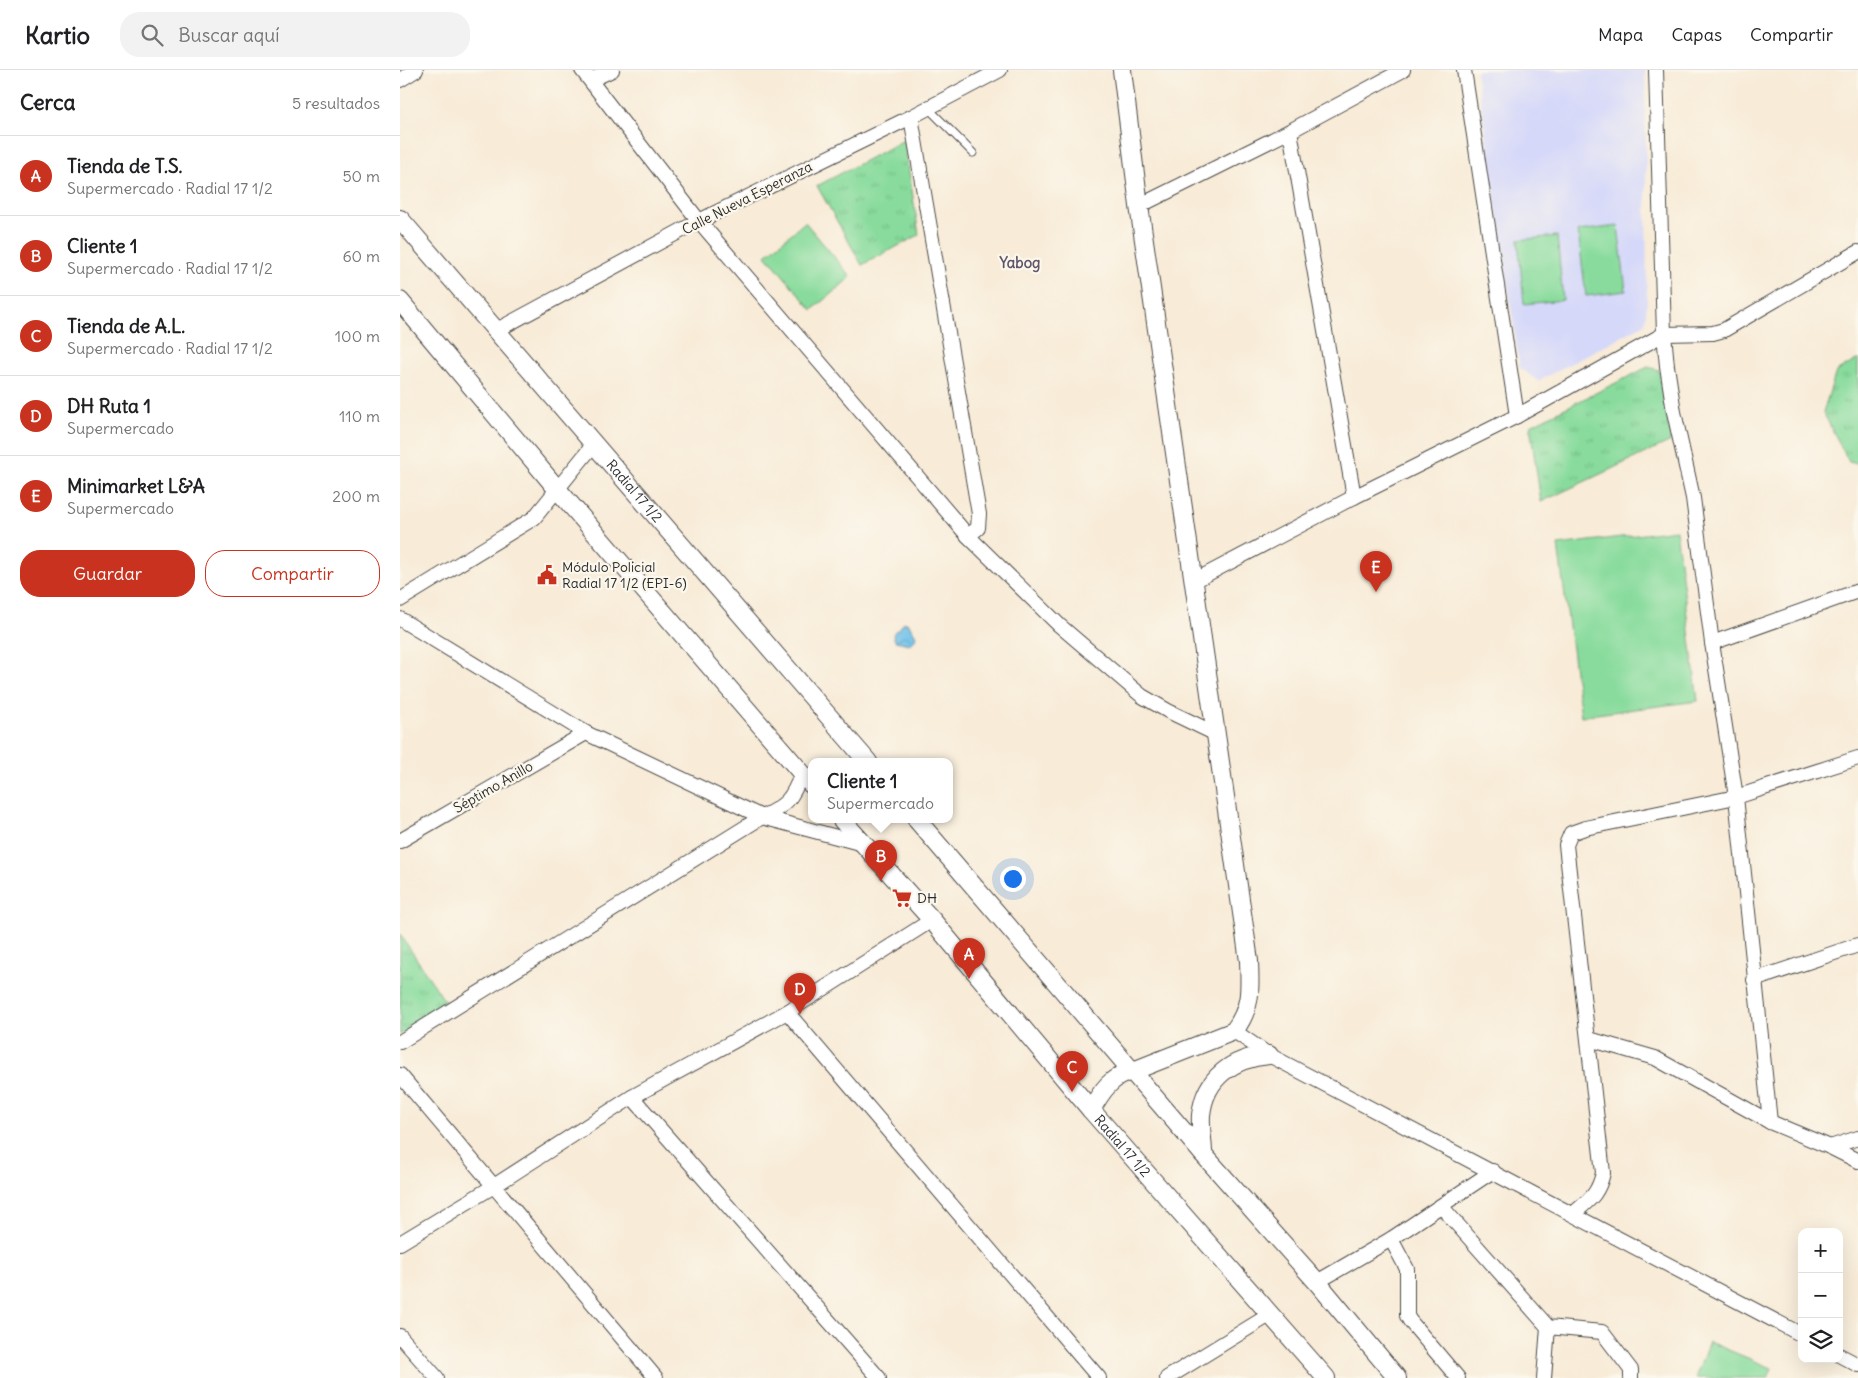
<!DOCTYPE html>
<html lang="es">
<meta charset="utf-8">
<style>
:root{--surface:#fff;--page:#f2f2f2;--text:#202124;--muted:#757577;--line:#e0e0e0;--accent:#c8321e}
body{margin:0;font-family:Delius,sans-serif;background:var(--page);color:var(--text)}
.controls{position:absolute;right:15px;bottom:15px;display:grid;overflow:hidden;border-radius:10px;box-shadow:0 5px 20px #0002}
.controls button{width:45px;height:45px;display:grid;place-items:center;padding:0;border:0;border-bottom:1px solid var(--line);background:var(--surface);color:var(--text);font:25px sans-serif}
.you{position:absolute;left:612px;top:808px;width:18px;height:18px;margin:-12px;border:4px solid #fff;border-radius:50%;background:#1a73e8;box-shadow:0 0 0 8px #1a73e833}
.badge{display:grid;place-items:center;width:32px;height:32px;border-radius:50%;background:var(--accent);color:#fff;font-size:16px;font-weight:700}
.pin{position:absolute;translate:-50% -41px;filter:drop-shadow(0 1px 2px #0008)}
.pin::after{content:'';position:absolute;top:26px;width:18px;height:15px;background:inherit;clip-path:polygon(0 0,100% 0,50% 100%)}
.popup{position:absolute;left:408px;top:688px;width:145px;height:65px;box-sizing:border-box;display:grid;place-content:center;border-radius:10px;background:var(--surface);filter:drop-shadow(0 1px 4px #0005);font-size:16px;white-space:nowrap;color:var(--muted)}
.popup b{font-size:19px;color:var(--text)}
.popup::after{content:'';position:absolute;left:50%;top:100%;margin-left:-10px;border:10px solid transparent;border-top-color:var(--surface)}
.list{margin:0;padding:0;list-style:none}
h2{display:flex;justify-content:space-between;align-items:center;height:65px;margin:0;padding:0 20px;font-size:21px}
h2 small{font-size:16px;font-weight:400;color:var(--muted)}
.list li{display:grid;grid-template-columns:32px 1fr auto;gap:15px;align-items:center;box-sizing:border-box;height:80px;padding:0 20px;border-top:1px solid var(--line)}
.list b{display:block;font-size:19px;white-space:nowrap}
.list p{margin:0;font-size:16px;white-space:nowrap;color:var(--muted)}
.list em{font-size:16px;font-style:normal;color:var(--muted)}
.actions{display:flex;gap:10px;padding:15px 20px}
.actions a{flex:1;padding:11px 0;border:1px solid var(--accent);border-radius:20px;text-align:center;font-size:18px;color:var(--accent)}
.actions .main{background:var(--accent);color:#fff}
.icon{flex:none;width:28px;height:28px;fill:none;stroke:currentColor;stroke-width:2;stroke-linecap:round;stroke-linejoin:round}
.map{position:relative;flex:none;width:1458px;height:1308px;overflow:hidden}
header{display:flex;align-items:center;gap:30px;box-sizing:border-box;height:70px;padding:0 25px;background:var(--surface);border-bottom:1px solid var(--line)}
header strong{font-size:24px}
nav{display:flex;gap:28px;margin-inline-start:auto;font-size:18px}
.search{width:350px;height:45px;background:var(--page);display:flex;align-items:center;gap:12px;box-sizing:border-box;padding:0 18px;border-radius:20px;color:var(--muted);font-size:19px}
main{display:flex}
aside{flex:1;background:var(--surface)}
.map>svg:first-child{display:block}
</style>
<header>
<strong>Kartio</strong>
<div class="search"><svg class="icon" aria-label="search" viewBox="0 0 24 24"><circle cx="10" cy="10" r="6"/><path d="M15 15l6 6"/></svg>Buscar aquí</div>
<nav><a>Mapa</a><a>Capas</a><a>Compartir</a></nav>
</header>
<main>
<aside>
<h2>Cerca<small>5 resultados</small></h2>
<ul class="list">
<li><span class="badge">A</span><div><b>Tienda de T.S.</b><p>Supermercado · Radial 17 1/2</p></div><em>50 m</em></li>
<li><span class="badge">B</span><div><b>Cliente 1</b><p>Supermercado · Radial 17 1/2</p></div><em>60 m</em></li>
<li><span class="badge">C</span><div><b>Tienda de A.L.</b><p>Supermercado · Radial 17 1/2</p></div><em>100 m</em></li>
<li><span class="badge">D</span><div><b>DH Ruta 1</b><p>Supermercado</p></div><em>110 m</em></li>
<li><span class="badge">E</span><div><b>Minimarket L&amp;A</b><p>Supermercado</p></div><em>200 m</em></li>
</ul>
<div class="actions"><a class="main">Guardar</a><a>Compartir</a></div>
</aside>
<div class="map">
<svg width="1458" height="1308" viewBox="0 0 1458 1308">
<defs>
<pattern id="park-tufts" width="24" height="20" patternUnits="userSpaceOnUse" patternTransform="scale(1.25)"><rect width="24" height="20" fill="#88db9c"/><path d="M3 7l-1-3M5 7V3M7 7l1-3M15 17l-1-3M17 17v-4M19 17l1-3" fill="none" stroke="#76bc87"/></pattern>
<pattern id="water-waves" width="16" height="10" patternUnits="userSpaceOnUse" patternTransform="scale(1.25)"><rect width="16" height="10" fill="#6ec1ea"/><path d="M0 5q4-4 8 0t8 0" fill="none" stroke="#5b9dbe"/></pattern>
</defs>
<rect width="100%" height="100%" fill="#fbf7ec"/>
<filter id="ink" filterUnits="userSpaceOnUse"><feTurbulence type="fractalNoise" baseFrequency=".02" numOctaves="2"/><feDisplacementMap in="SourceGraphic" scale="10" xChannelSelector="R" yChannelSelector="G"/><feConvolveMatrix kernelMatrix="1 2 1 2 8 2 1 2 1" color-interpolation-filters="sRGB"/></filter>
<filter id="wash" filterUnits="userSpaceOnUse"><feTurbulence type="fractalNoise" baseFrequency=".0096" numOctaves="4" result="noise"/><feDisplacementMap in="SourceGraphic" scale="20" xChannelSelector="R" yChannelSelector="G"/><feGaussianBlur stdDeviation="1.12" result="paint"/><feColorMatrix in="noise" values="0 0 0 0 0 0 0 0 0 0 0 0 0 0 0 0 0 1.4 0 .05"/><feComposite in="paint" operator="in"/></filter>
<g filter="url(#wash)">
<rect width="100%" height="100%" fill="#f8ebd7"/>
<path fill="#d5d8f9" d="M1076,0H1245L1247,232L1245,254L1138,311L1120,298Z"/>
<g fill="url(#park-tufts)" stroke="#5a8364">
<path d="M504,70L519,165L462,195L417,116Z"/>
<path d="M1458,289V394L1449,392L1423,342L1436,302Z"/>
<path d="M1248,297L1259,300L1271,371L1141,432L1131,363V355Z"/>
<path d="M0,864L46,933L0,965Z"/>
</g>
<g fill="#88db9c" stroke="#5a8364">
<path d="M405,152L451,207L412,240L366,185Z"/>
<path d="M1218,156L1226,221L1186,226L1178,161Z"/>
<path d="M1157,166L1163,230L1124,234L1118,170Z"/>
<path d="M1276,460L1298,631L1181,646L1158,475Z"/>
<path d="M1309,1272L1372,1298L1368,1308H1295Z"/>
</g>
<path fill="url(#water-waves)" stroke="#4c768a" d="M504,552L509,554L516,566L514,571L509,574L495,571L493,565L495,561L499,559Z"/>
</g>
<g filter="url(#ink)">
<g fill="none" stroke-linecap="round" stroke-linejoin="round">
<defs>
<path id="service" d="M528,38L573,83"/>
<g id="minor">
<path d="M182,0L299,151L568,466L659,555L742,626L768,641L816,664"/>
<path d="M1064,0L1117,346"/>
<path d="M1256,0L1264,264L1267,296L1274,342L1293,428L1312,573L1336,727L1370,1052"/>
<path d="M0,10L16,0"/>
<path d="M191,10L212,0"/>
<path d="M511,47L579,444L578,458L568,466"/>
<path d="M890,61L954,427"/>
<path d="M739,136L890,61L1003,0"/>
<path d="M97,260L299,151L511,47L600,0"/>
<path d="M794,511L954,427L1117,346L1264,264L1313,263L1324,260L1458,182"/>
<path d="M0,530L134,448L194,374"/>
<path d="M0,549L186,663L362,747L463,774"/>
<path d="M1312,573L1458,521"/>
<path d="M0,771L186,663"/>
<path d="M1354,910L1458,875"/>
<path d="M387,942L699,1308"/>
<path d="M834,961L869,985L1402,1265"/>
<path d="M1189,969L1255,988L1370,1052L1430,1077L1458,1091"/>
<path d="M0,972L362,747C387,735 392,729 402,703"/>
<path d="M0,1005L256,1308"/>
<path d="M232,1027L479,1308"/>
<path d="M1430,1077L1458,1068"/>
<path d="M1041,1136L1148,1257L1202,1262L1231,1300V1308"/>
<path d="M1173,1144C1189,1130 1198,1125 1203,1103L1166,775L1171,763L1185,758L1336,727L1458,688"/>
<path d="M991,1169L1007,1199V1246L1010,1251L1058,1308"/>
<path d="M0,1173L94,1116L232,1027L387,942L532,850"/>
<path d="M917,1212L991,1169L1093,1101"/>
<path d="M0,1266L37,1308"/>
<path d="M1439,1285L1458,1295"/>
<path d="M767,1308L871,1244"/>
<path d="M1144,1308L1148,1257"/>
</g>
<g id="tertiary">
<path id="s1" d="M0,149L468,692"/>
<path d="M0,231L158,420L412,715"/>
<path id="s2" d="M442,750L532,850L691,1040L926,1308"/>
<path d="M517,750L803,1084L917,1212L997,1308"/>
<path d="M691,1040C701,1022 712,1005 733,1001L834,961C852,937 850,919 849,891L739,136L722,0"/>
<path d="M803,1084C803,1071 800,1058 801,1045C805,1007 833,988 869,985"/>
</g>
</defs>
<use href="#service" stroke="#4a4845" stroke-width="9"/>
<use href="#minor" stroke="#4a4845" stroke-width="16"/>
<use href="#tertiary" stroke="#4a4845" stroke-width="20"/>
<use href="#service" stroke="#fff" stroke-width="7"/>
<use href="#minor" stroke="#fff" stroke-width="14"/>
<use href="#tertiary" stroke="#fff" stroke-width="18"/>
</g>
</g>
<defs>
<symbol id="civic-bare" viewBox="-9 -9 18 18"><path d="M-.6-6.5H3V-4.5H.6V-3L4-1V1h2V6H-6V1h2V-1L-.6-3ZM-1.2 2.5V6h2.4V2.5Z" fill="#c8321e" stroke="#fbf7ec" stroke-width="2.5" paint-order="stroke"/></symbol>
<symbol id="supermarket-bare" viewBox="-9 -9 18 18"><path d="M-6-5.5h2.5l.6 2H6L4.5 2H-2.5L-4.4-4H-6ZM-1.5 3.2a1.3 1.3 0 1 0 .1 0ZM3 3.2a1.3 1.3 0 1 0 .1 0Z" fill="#c8321e" stroke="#fbf7ec" stroke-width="2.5" paint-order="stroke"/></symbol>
</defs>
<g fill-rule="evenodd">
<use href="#civic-bare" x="133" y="491" width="28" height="28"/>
<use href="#supermarket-bare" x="488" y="814" width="28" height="28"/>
</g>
<g text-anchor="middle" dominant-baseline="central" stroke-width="4.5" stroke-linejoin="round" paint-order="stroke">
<g font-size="14" fill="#2b2b2b" stroke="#fbf7ec">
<text transform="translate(347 128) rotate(-27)">Calle Nueva Esperanza</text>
<text stroke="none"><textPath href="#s1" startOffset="359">Radial 17 1/2</textPath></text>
<text transform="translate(93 717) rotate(-30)">Séptimo Anillo</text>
<text stroke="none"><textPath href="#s2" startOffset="430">Radial 17 1/2</textPath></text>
</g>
<g font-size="14" fill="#2b2b2b" stroke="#fbf7ec" text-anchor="start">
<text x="162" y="497">Módulo Policial<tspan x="162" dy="16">Radial 17 1/2 (EPI-6)</tspan></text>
<text x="517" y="828">DH</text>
</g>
<g font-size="15" font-weight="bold" fill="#615769" stroke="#fbf7ec">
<text x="620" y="192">Yabog</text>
</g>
</g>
</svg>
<div class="controls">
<button>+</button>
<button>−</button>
<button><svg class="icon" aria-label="layers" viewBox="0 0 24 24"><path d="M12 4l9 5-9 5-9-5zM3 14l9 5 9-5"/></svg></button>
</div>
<div class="you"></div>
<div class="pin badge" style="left:569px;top:909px">A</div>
<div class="pin badge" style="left:481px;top:811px">B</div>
<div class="popup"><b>Cliente 1</b>Supermercado</div>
<div class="pin badge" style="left:672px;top:1022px">C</div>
<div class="pin badge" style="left:400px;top:944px">D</div>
<div class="pin badge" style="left:976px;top:522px">E</div>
</div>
</main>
